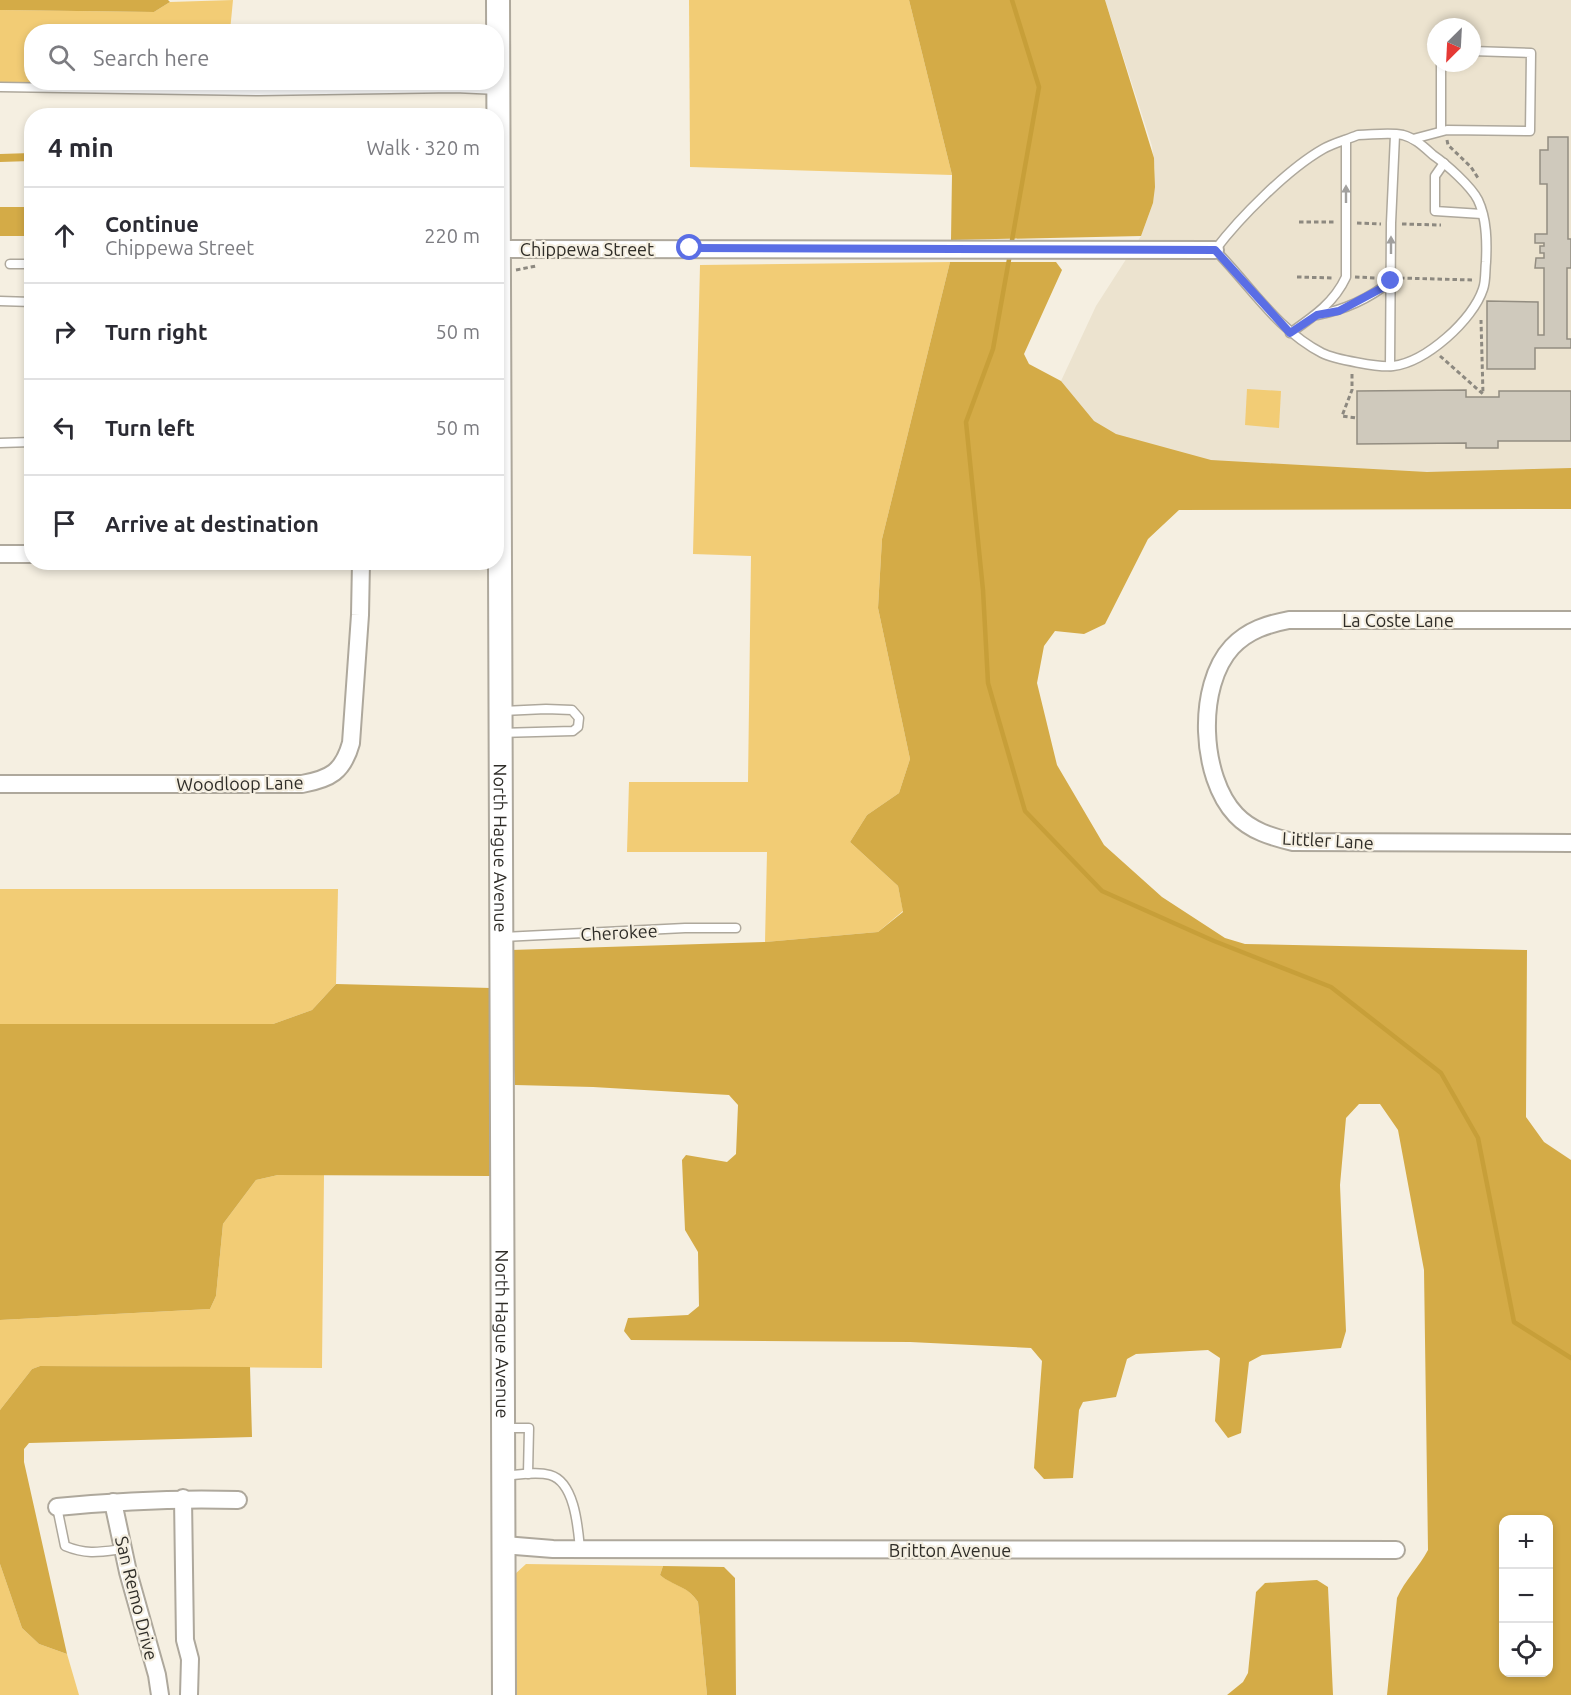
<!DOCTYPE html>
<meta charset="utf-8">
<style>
:root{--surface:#fff;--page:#f7f7f7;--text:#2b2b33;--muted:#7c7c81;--line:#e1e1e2}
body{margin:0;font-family:Ubuntu,sans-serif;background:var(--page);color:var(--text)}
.controls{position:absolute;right:18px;bottom:18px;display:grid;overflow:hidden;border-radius:12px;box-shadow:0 3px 9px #0003}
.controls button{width:54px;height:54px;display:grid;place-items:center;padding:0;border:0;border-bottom:2px solid var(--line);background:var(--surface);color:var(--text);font:30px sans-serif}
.compass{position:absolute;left:1427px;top:18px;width:54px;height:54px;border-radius:50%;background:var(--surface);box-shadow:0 3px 9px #0003;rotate:204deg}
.stop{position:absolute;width:18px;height:18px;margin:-14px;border:4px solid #5a6ee5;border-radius:50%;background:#fff}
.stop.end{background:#5a6ee5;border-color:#fff;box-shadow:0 2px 6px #0008}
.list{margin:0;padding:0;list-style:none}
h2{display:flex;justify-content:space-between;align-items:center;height:78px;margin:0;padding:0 24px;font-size:26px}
h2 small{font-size:20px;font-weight:400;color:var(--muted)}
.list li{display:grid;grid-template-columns:39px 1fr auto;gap:18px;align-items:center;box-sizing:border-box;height:96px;padding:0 24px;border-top:2px solid var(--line)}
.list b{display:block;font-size:22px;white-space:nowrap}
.list p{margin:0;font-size:20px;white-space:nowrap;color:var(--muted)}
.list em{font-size:20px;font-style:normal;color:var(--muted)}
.icon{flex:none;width:33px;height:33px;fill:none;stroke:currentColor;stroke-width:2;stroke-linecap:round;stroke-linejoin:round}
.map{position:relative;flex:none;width:1571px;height:1695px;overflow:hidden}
.search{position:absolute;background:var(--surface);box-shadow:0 3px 9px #0003;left:24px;top:24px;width:480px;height:66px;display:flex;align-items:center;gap:15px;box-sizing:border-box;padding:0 21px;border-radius:24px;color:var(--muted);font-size:22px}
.panel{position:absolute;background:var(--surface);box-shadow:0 3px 9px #0003;left:24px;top:108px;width:480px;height:462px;border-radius:24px}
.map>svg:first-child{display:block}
</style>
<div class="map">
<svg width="1571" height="1695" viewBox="0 0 1571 1695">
<rect width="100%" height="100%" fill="#f5efe1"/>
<path fill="#ece3cf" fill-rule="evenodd" d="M1105,0H1571V509L1027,508L1047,420L1061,381L1096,306L1141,236L1153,203L1155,169L1152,146ZM1436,27H1472V63H1436Z"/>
<g fill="#f2cc75">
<path d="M233,0L230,31L32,32V82L225,83V85L0,84V10L154,12L170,2Z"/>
<path d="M689,0H909L952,175L690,167Z"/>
<path d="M950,262L882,539L878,608L910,759L899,793L867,815L850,842L898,886L903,911L878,932L765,942L767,852H627L629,782H748L751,556L693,554L700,265Z"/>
<path d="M1247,389L1281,391L1279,428L1245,425Z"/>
<path d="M0,889H338L336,984L312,1010L273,1024H0Z"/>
<path d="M278,1175H324L322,1368L40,1366L32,1369L0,1410V1320L210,1309L216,1296L223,1224L256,1180Z"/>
<path d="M0,1564L22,1628L39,1644L67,1654L79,1695H0Z"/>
<path d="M526,1564L663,1566L660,1575C674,1586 688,1586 698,1602L707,1695H516L514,1575Z"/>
</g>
<g fill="#d4ab47" fill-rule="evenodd">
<path d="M0,0H168L170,2L154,12L0,10Z"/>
<path d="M909,0H1105L1154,158L1155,187L1153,203L1141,236L951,240L952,175Z"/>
<path d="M31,153V161L0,162V154Z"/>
<rect x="0" y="207" width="31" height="29"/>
<path d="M950,262H1056L1062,270L1024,354L1029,364L1061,381L1094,421L1116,434L1211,460L1427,472L1571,468V509L1179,510L1148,539L1105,624L1084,634L1055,631L1044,646L1037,683L1057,765L1104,845L1162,897L1225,938L1245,944L1527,950L1526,1117L1544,1142L1571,1160V1695H1387L1397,1598C1405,1580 1419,1567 1428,1550L1424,1270L1398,1130L1380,1104H1359L1346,1118L1340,1185L1346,1331L1341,1348L1262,1355L1249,1362L1241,1433L1228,1438L1215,1421L1220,1358L1208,1350L1136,1354L1127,1359L1116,1397L1083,1402L1079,1410L1073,1478L1044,1479L1034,1468L1042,1361L1031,1348L910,1342L631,1340L624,1331L628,1318L688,1315L699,1306L698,1252L685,1230L682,1160L686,1155L727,1162L736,1154L738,1105L729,1095L593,1087L515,1085L509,989L511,950L765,942L878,932L903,912L898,886L850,842L867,815L899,793L910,759L878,608L882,539ZM1504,1520H1548V1672H1504Z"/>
<path d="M336,984L491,988L490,1176L278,1175L256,1180L223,1224L216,1296L210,1309L0,1320V1024H273L312,1010Z"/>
<path d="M40,1366L250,1367L252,1437L29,1443L24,1449V1462L67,1654L39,1644L22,1628L0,1564V1410L32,1369Z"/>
<path d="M663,1566L724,1567L735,1578L736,1695H707L698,1602C688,1586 673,1586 660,1575Z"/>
<path d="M1317,1580L1328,1587L1333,1695H1227L1243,1682L1248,1673L1256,1592L1265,1583Z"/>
</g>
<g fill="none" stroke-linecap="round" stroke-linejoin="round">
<g stroke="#c79f39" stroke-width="4.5">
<path d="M1011,246L1039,87L1012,0"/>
<path d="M1010,254L993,349L966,422L983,590L988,683L1025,811L1102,891L1214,941L1331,987L1441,1073L1478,1138L1514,1322L1571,1358"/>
</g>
</g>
<g fill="#cfc9bc" stroke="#938d81" stroke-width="1.5">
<path d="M1548,137H1568V239H1571V268H1567V339H1571V348H1535V369H1487V301L1538,302V335H1544V268H1535L1536,258H1544V253H1540V246H1544V243H1535V234H1547V184H1540V150H1548Z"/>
<path d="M1466,390V397H1499V391H1571V441H1498V448H1466V443L1357,444V391Z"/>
</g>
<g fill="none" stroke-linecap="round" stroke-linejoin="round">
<defs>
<g id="service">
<path d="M1441,63V130"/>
<path d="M0,87L259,91L455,88L498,90"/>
<path d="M1358,135C1372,135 1389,132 1403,135C1415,138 1424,147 1433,155C1446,164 1471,186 1478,200C1487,219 1487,242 1486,262C1485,270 1486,281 1483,289C1473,320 1426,362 1393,366C1380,368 1334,359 1322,353C1277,330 1250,285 1215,250C1240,217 1288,169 1323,149C1333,143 1346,140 1358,135Z"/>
<path d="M1413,139L1447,130L1530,131L1531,53L1472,51"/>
<path d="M1444,163L1435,176V211L1482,214"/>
<path d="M10,264H32"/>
<path d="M0,301L32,302"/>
<path d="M1317,315C1344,310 1370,298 1391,281"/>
<path d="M1290,333C1313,317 1334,303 1346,277V140"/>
<path d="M1390,366L1391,223L1395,135"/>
<path d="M0,443L32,442"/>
<path d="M500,711L546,709L572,710L579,718L578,727L573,731L501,733"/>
<path d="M502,937L685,928H736"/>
<path d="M504,1428H529L528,1474"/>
<path d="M503,1476C518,1475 536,1471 550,1475C575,1482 578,1528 580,1549"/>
<path d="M57,1507L65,1546C87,1555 100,1552 123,1549"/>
</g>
<g id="minor">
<path d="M499,249L1215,250"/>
<path d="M0,554H32"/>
<path d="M1571,620H1289C1268,624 1248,630 1232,647C1196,686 1200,777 1236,815C1251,831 1272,837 1293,842L1571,843"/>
<path d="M0,784H302C330,779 343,772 351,743L360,615L361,562"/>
<path d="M183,1498L185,1640L190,1659L189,1695"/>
<path d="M113,1502L128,1572L157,1675L160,1695"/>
<path d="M57,1507C118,1501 177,1498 238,1500"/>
<path d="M503,1545L553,1549L1396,1550"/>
</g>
<g id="secondary">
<path id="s1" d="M498,0L504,1695"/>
</g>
</defs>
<use href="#service" stroke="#aea89c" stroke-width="11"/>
<use href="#minor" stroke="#aea89c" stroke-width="20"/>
<use href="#secondary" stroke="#aea89c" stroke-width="26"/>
<g stroke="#8d8980" stroke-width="3" stroke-dasharray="4.5 3" stroke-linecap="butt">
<path d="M1447,140L1448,145L1471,167L1478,178"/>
<path d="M1299,222H1336"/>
<path d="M1357,223L1381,224"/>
<path d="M1402,224L1441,225"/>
<path d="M516,270L536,266"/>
<path d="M1297,277L1334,278"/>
<path d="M1355,277L1376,278"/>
<path d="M1400,278L1472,280V277"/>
<path d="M1440,356L1483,394L1481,320"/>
<path d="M1352,374V390L1342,416L1356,418"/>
</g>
<use href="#service" stroke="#fff" stroke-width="8"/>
<use href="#minor" stroke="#fff" stroke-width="16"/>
<use href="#secondary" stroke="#fff" stroke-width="22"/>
</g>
<defs><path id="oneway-solid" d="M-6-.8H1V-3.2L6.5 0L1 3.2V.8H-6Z" transform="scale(1.5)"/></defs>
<g fill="#a1a09e">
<use href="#oneway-solid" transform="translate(1346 194) rotate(-90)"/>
<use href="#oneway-solid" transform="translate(1391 245) rotate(-90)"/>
</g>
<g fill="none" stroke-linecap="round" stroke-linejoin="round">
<path stroke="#5a6ee5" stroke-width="8" d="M690,248L1215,250L1290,333L1317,315L1339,311L1382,288L1391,281"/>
</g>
<g text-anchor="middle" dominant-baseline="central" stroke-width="4.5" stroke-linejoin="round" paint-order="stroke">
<g font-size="18" fill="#2f2d28" stroke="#f5efe1">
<text x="587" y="249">Chippewa Street</text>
<text x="1398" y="620">La Coste Lane</text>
<text transform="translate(240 783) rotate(-1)">Woodloop Lane</text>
<text transform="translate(1328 840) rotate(3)">Littler Lane</text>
<text stroke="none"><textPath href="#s1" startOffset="848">North Hague Avenue</textPath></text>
<text transform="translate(619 932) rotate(-3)">Cherokee</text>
<text stroke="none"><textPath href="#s1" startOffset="1334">North Hague Avenue</textPath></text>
<text x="950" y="1550">Britton Avenue</text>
<text transform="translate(137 1598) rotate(76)">San Remo Drive</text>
</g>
</g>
</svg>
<div class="controls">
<button>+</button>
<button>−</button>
<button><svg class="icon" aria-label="locate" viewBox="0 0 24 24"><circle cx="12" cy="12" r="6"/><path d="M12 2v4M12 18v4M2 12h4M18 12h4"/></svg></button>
</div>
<svg class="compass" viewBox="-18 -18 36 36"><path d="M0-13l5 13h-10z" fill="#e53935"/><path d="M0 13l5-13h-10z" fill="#7c7c81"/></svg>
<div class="stop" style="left:690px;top:248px"></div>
<div class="stop end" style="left:1391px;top:281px"></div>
<div class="search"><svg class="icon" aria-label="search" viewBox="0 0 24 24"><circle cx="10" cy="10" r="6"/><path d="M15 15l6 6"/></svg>Search here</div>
<section class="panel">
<h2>4 min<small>Walk · 320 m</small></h2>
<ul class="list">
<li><svg class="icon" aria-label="ahead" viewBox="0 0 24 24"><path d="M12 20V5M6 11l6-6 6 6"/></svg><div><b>Continue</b><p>Chippewa Street</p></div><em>220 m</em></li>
<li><svg class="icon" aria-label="right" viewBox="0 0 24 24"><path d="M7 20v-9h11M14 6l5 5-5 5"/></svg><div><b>Turn right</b></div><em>50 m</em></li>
<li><svg class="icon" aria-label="left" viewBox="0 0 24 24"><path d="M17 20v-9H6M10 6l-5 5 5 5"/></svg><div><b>Turn left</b></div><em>50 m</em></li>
<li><svg class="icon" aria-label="arrive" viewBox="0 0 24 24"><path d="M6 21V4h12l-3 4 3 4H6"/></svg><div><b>Arrive at destination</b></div></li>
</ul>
</section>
</div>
